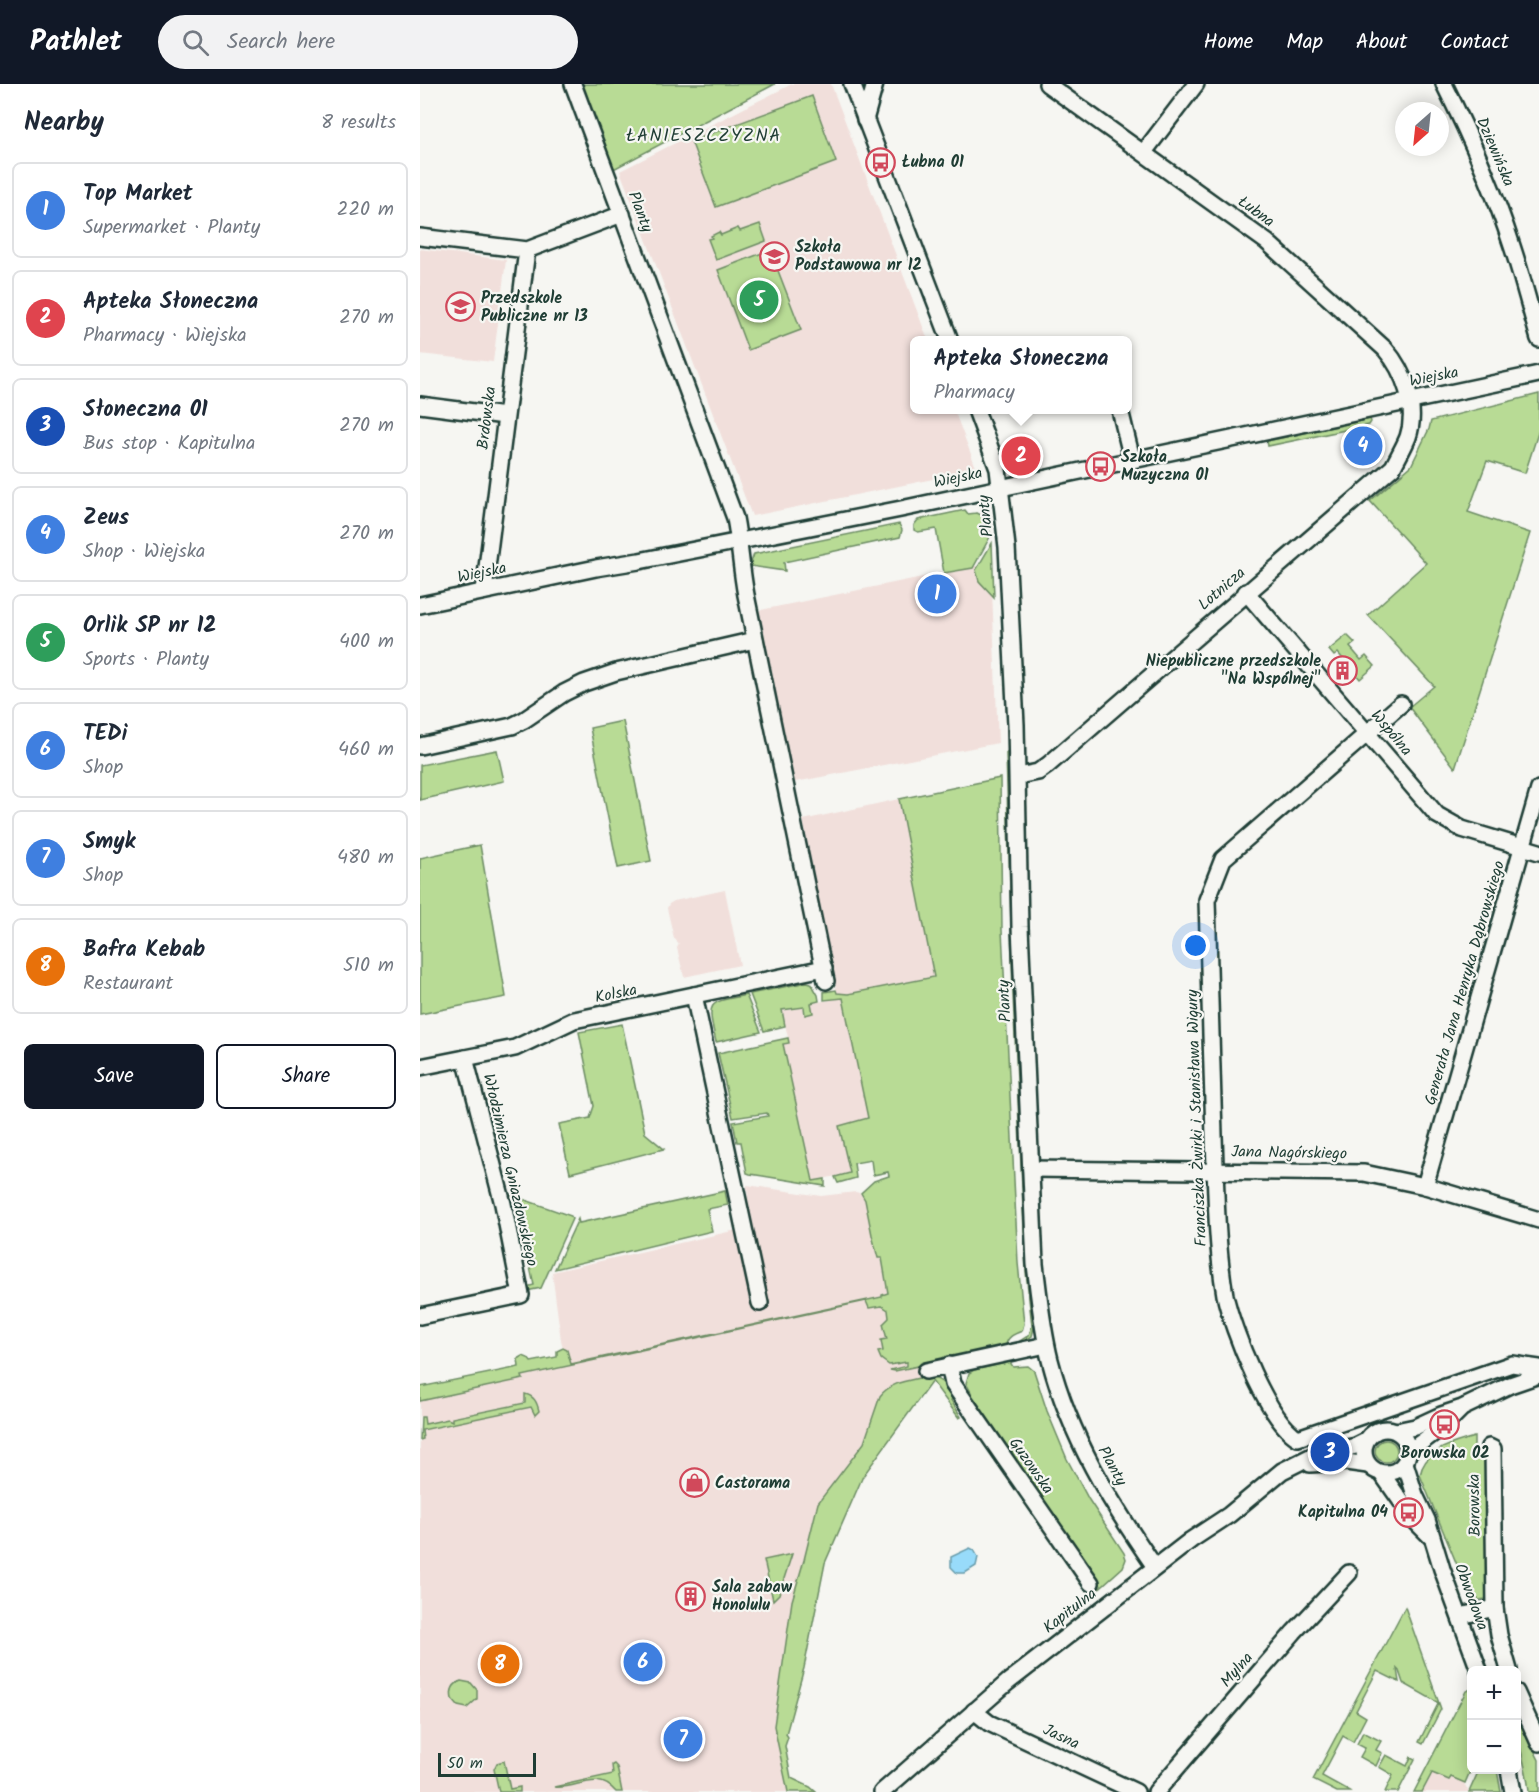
<!DOCTYPE html>
<meta charset="utf-8">
<style>
:root{--surface:#fff;--page:#f2f2f3;--text:#1f2937;--muted:#747a83;--line:#e0e1e3;--accent:#111827}
body{margin:0;font-family:Kalam,sans-serif;background:var(--page);color:var(--text)}
.controls{position:absolute;right:18px;bottom:18px;display:grid;overflow:hidden;border-radius:9px;box-shadow:0 3px 15px #0003}
.controls button{width:54px;height:54px;display:grid;place-items:center;padding:0;border:0;border-bottom:2px solid var(--line);background:var(--surface);color:var(--text);font:30px sans-serif}
.compass{position:absolute;left:975px;top:18px;width:54px;height:54px;border-radius:50%;background:var(--surface);box-shadow:0 3px 15px #0003;rotate:207deg}
.scale{position:absolute;left:18px;bottom:15px;width:98px;box-sizing:border-box;padding-left:6px;border:3px solid #1f3d34;border-top:0;font-size:16px;line-height:21px;white-space:nowrap;color:#1f3d34;-webkit-text-stroke:4px #f6f6f2;paint-order:stroke}
.you{position:absolute;left:776px;top:862px;width:21px;height:21px;margin:-15px;border:4px solid #fff;border-radius:50%;background:#1a73e8;box-shadow:0 0 0 9px #1a73e833}
.badge{display:grid;place-items:center;width:39px;height:39px;border-radius:50%;background:var(--accent);color:#fff;font-size:20px;font-weight:700}
.pin{position:absolute;translate:-50% -50%;border:3px solid #fff;box-shadow:0 2px 6px #0006}
.popup{position:absolute;left:490px;top:252px;width:222px;height:78px;box-sizing:border-box;display:grid;place-content:center;border-radius:9px;background:var(--surface);filter:drop-shadow(0 2px 4px #0005);font-size:20px;white-space:nowrap;color:var(--muted)}
.popup b{font-size:22px;color:var(--text)}
.popup::after{content:'';position:absolute;left:50%;top:100%;margin-left:-12px;border:12px solid transparent;border-top-color:var(--surface)}
.list{margin:0;padding:0;list-style:none}
h2{display:flex;justify-content:space-between;align-items:center;height:78px;margin:0;padding:0 24px;font-size:26px}
h2 small{font-size:20px;font-weight:400;color:var(--muted)}
.list li{display:grid;grid-template-columns:39px 1fr auto;gap:18px;align-items:center;box-sizing:border-box;height:96px;margin:0 12px 12px;padding:0 12px;border:2px solid var(--line);border-radius:9px}
.list b{display:block;font-size:22px;white-space:nowrap}
.list p{margin:0;font-size:20px;white-space:nowrap;color:var(--muted)}
.list em{font-size:20px;font-style:normal;color:var(--muted)}
.actions{display:flex;gap:12px;padding:18px 24px}
.actions a{flex:1;padding:14px 0;border:2px solid var(--accent);border-radius:9px;text-align:center;font-size:21px;color:var(--accent)}
.actions .main{background:var(--accent);color:#fff}
.icon{flex:none;width:33px;height:33px;fill:none;stroke:currentColor;stroke-width:2;stroke-linecap:round;stroke-linejoin:round}
.map{position:relative;flex:none;width:1119px;height:1708px;overflow:hidden}
header{display:flex;align-items:center;gap:36px;box-sizing:border-box;height:84px;padding:0 30px;background:var(--accent);color:#fff}
header strong{font-size:28px}
nav{display:flex;gap:33px;margin-inline-start:auto;font-size:21px}
.search{width:420px;height:54px;background:var(--page);display:flex;align-items:center;gap:15px;box-sizing:border-box;padding:0 21px;border-radius:33px;color:var(--muted);font-size:22px}
main{display:flex}
aside{flex:1;background:var(--surface)}
.map>svg:first-child{display:block}
</style>
<header>
<strong>Pathlet</strong>
<div class="search"><svg class="icon" aria-label="search" viewBox="0 0 24 24"><circle cx="10" cy="10" r="6"/><path d="M15 15l6 6"/></svg>Search here</div>
<nav><a>Home</a><a>Map</a><a>About</a><a>Contact</a></nav>
</header>
<main>
<aside>
<h2>Nearby<small>8 results</small></h2>
<ul class="list">
<li><span class="badge" style="background:#3f7fe0">1</span><div><b>Top Market</b><p>Supermarket · Planty</p></div><em>220 m</em></li>
<li><span class="badge" style="background:#e0444e">2</span><div><b>Apteka Słoneczna</b><p>Pharmacy · Wiejska</p></div><em>270 m</em></li>
<li><span class="badge" style="background:#1a4fb4">3</span><div><b>Słoneczna 01</b><p>Bus stop · Kapitulna</p></div><em>270 m</em></li>
<li><span class="badge" style="background:#3f7fe0">4</span><div><b>Zeus</b><p>Shop · Wiejska</p></div><em>270 m</em></li>
<li><span class="badge" style="background:#2e9e5b">5</span><div><b>Orlik SP nr 12</b><p>Sports · Planty</p></div><em>400 m</em></li>
<li><span class="badge" style="background:#3f7fe0">6</span><div><b>TEDi</b><p>Shop</p></div><em>460 m</em></li>
<li><span class="badge" style="background:#3f7fe0">7</span><div><b>Smyk</b><p>Shop</p></div><em>480 m</em></li>
<li><span class="badge" style="background:#e8710a">8</span><div><b>Bafra Kebab</b><p>Restaurant</p></div><em>510 m</em></li>
</ul>
<div class="actions"><a class="main">Save</a><a>Share</a></div>
</aside>
<div class="map">
<svg width="1119" height="1708" viewBox="0 0 1119 1708">
<rect width="100%" height="100%" fill="#f6f6f2"/>
<filter id="ink" filterUnits="userSpaceOnUse"><feTurbulence type="fractalNoise" baseFrequency=".0167" numOctaves="2"/><feDisplacementMap in="SourceGraphic" scale="12" xChannelSelector="R" yChannelSelector="G"/><feConvolveMatrix kernelMatrix="1 2 1 2 8 2 1 2 1" color-interpolation-filters="sRGB"/></filter>
<g filter="url(#ink)">
<g fill="#f1dfdb">
<path d="M372,0H411L508,256H494V326H534L557,386L332,432L200,87Z"/>
<path d="M0,165L86,176L73,278L0,270Z"/>
<path d="M571,479L578,659L370,699L336,527Z"/>
<path d="M479,715L514,893L428,910L417,909L383,736Z"/>
<path d="M305,806L320,881L264,893L257,864L259,860L254,854L249,833L247,824L249,820L254,817Z"/>
<path d="M423,914L448,1035L439,1037L428,1078L430,1089L393,1097L363,960L369,958L362,927L384,923L393,929L391,919Z"/>
<path d="M327,1101L401,1112L436,1108L447,1112L459,1174L462,1173L476,1243L488,1282L492,1284L498,1276L512,1296L443,1392L405,1479L384,1584L366,1650L368,1653L365,1662L371,1694L390,1703L396,1708H0V1310L150,1278L143,1264L141,1256L132,1188L330,1143Z"/>
<path d="M1005,1686L1028,1696L1031,1693L1044,1699L1049,1708H994Z"/>
</g>
<g fill="#b8db95" stroke="#6c8c64" stroke-width="1.5">
<path d="M156,0H355L188,88Z"/>
<path d="M392,12L416,78L296,123L271,57Z"/>
<path d="M340,140L346,157L296,176L288,155L292,154L291,152L299,148L301,151L318,144L320,147Z"/>
<path d="M350,166L381,246L328,266L298,186Z"/>
<path d="M1119,310V346L1105,389L1067,377L1048,428L1110,449L1035,684L989,623L1014,602L948,531L1006,479L950,417L991,382L1009,345L1011,337Z"/>
<path d="M950,335L951,338L949,341L848,362L847,357Z"/>
<path d="M545,426L548,430L557,429L563,432L571,451L553,484L524,489L516,445L498,448L494,446V441L498,436Z"/>
<path d="M479,440L482,446L480,453L364,478L365,487L330,482L334,470Z"/>
<path d="M572,459L574,513L559,497L556,486Z"/>
<path d="M927,551L935,559L930,563L941,576L946,572L955,582L940,595L918,569L914,572L909,566Z"/>
<path d="M203,637L231,777L198,784L170,644Z"/>
<path d="M77,666L84,697L0,716V681Z"/>
<path d="M590,668L592,834L609,1189L615,1239L612,1252L600,1260V1257L609,1251L612,1242L606,1188L593,911L586,669Z"/>
<path d="M580,694L582,846L598,1179L604,1240L602,1247C594,1250 586,1253 586,1263L475,1287L470,1286L487,1282V1278L469,1281L461,1275L458,1268L463,1267L461,1256L467,1255L463,1240L469,1234L468,1226L462,1222L449,1224L446,1217L102,1292L103,1295L0,1317V1303L99,1283L98,1275L103,1272L108,1274L111,1278L137,1273V1267L143,1264L147,1266L151,1280L462,1213V1211L468,1209L462,1174H458L452,1151L445,1116L441,1109L454,1097L469,1092L468,1088L453,1091L451,1076L434,1079L436,1094L418,1099L415,1093L430,1089L419,1042L448,1034L423,914L404,916V908L416,906L417,909L428,910L514,893L479,715Z"/>
<path d="M60,761L86,913L0,930V774Z"/>
<path d="M387,898L391,899L398,911L399,917L391,919L393,929L385,931L384,923L362,926L365,942L344,947L330,910Z"/>
<path d="M326,911L341,948L296,958C287,917 286,919 326,911Z"/>
<path d="M202,940L225,1049L244,1065L150,1089L139,1040L170,1034L174,1022L159,948Z"/>
<path d="M368,954L369,959L363,960L393,1097L405,1095V1102L330,1090L327,1089L321,1058H317L313,1038L348,1032L347,1029L313,1034L298,969Z"/>
<path d="M305,1107L308,1121L287,1125L292,1147L135,1185L158,1135L159,1139Z"/>
<path d="M91,1111L151,1132L152,1135L121,1204L106,1207V1203L114,1201L106,1165L98,1167L95,1158L107,1157L106,1130L103,1129L102,1117Z"/>
<path d="M590,1278L593,1283L608,1282L614,1287L627,1327L647,1375L669,1416L704,1469L706,1475L703,1483L674,1509H671L662,1496L678,1497L549,1313L552,1310L546,1299L549,1289L554,1286Z"/>
<path d="M504,1293C520,1293 526,1300 534,1313L531,1316L541,1333L539,1334L512,1297L443,1392L405,1479L384,1584L366,1650L368,1653L365,1662L371,1694L390,1703L396,1708H368L354,1642L372,1517L384,1476L398,1419L444,1359L460,1312C471,1298 487,1297 504,1293Z"/>
<path d="M105,1310C114,1312 117,1318 119,1327L115,1331L111,1323L2,1346L3,1355L0,1356L1,1333H4L5,1340L28,1335L32,1337V1334L105,1319Z"/>
<path d="M1054,1353V1362L1067,1376L1066,1515L1059,1516L1047,1505L1000,1391C1005,1365 1032,1360 1054,1353Z"/>
<circle cx="966" cy="1367" r="11"/>
<path d="M372,1470L359,1510L353,1516L344,1476Z"/>
<path d="M985,1523L1021,1625L1003,1660L999,1658L1018,1620L1017,1618L983,1599L979,1587L977,1585L979,1598L957,1587L936,1627L946,1633L933,1658L923,1652L902,1692L931,1708H917L893,1696Z"/>
<path d="M41,1597L51,1599L57,1606V1615L47,1624L38,1622L32,1615C30,1606 33,1600 41,1597Z"/>
<path d="M1051,1605V1685L1045,1699L1031,1693L1029,1696L1012,1689L1002,1708H994L1046,1607Z"/>
<path d="M1096,1631L1119,1676V1708H1109C1107,1682 1096,1657 1096,1631Z"/>
<path d="M943,1648L961,1657L956,1666L962,1669L956,1682L940,1673L945,1664L937,1660Z"/>
<path d="M966,1671L987,1682L991,1673L995,1675L978,1708H965L973,1691L959,1683Z"/>
<path d="M84,1677L90,1705L100,1703V1708H79L74,1685L77,1679Z"/>
<path d="M194,1680L197,1683L202,1708H196C177,1685 157,1706 134,1703L193,1690L192,1681Z"/>
<path d="M1059,1686H1077L1081,1708H1049Z"/>
</g>
<path fill="#98dbfa" stroke="#689cab" stroke-width="1.5" d="M550,1464L554,1466L558,1473L556,1482L545,1489H537L531,1483V1473Z"/>
<g fill="none" stroke-linecap="round" stroke-linejoin="round">
<defs>
<g id="minor">
<path d="M153,0L315,434C320,460 321,485 326,511L406,897"/>
<path d="M432,0L530,256"/>
<path d="M1024,0C1050,52 1074,106 1092,162C1102,192 1110,224 1119,255"/>
<path d="M445,36L455,0"/>
<path d="M724,68L776,0"/>
<path d="M0,153L107,166L202,130"/>
<path d="M0,321L85,332"/>
<path d="M556,326L578,385L587,463L596,641L600,843L615,1180C619,1213 622,1244 630,1276C650,1353 690,1418 735,1483"/>
<path d="M700,326L712,375"/>
<path d="M64,507L107,166"/>
<path d="M826,508L1017,731L1042,745L1119,768"/>
<path d="M0,521L176,484L219,477L481,425L1119,290"/>
<path d="M981,620L803,775L787,816C789,894 792,973 794,1052C796,1104 796,1159 805,1211C812,1245 848,1337 878,1354L1092,1280L1119,1284"/>
<path d="M0,662L92,642L104,636L144,609L164,599L196,588L335,556"/>
<path d="M598,692L618,688L628,681L973,383C978,373 984,363 988,353C998,323 984,287 965,265L847,158L627,0"/>
<path d="M274,911L340,1219"/>
<path d="M0,983L95,964L154,936L404,884"/>
<path d="M611,1085L944,1089L1005,1102L1119,1136"/>
<path d="M1005,1102L1119,705"/>
<path d="M0,1232L101,1211L83,1120L45,974"/>
<path d="M529,1281L533,1300L671,1499"/>
<path d="M506,1287L626,1261"/>
<circle cx="966" cy="1367" r="22"/>
<path d="M976,1347L995,1343L1021,1331L1042,1324L1090,1301L1119,1291"/>
<path d="M1069,1363L1073,1365L1075,1524L1079,1551L1089,1586"/>
<path d="M988,1368L1025,1341L1040,1326"/>
<path d="M985,1379L995,1411L1007,1436L1022,1485L1059,1586"/>
<path d="M890,1380L926,1378L948,1381"/>
<path d="M962,1390L995,1437L1011,1453"/>
<path d="M1040,1532L1075,1524"/>
<path d="M1096,1608L1119,1659"/>
<path d="M554,1627L569,1639L716,1708"/>
<path d="M1089,1686L1093,1708"/>
<path d="M462,1708L588,1598L771,1456L809,1431L862,1387L892,1372L936,1362L946,1357"/>
<path d="M736,1708L874,1548L929,1489"/>
</g>
</defs>
<use href="#minor" stroke="#1f3d34" stroke-width="20"/>
<use href="#minor" stroke="#f6f6f2" stroke-width="15"/>
</g>
</g>
<defs>
<symbol id="bus-ring" viewBox="-11 -11 22 22"><circle r="9.5" fill="#f6f6f2" stroke="#d1495b" stroke-width="1.5"/><path d="M-5-6H5V4H4V6H2V4H-2V6H-4V4H-5ZM-3.5-4V0h7V-4ZM-3.5 1.2v1.5H-2V1.2ZM2 1.2v1.5H3.5V1.2Z" fill="#d1495b"/></symbol>
<symbol id="school-ring" viewBox="-11 -11 22 22"><circle r="9.5" fill="#f6f6f2" stroke="#d1495b" stroke-width="1.5"/><path d="M0-5L7-2L0 1L-7-2ZM-4 1L0 2.5L4 1V4Q0 6-4 4Z" fill="#d1495b"/></symbol>
<symbol id="building-ring" viewBox="-11 -11 22 22"><circle r="9.5" fill="#f6f6f2" stroke="#d1495b" stroke-width="1.5"/><path d="M-4-6H4V6H1V3H-1V6H-4ZM-2.5-4.3h1.7v1.8h-1.7ZM.8-4.3h1.7v1.8H.8ZM-2.5-1h1.7V.8h-1.7ZM.8-1h1.7V.8H.8Z" fill="#d1495b"/></symbol>
<symbol id="shop-ring" viewBox="-11 -11 22 22"><circle r="9.5" fill="#f6f6f2" stroke="#d1495b" stroke-width="1.5"/><path d="M-5-2.5h2.3a2.7 3.5 0 0 1 5.4 0H5L5.5 6h-11ZM-1.5-2.5h3a1.5 2.3 0 0 0-3 0Z" fill="#d1495b"/></symbol>
</defs>
<g fill-rule="evenodd">
<use href="#bus-ring" x="444" y="62" width="33" height="33"/>
<use href="#school-ring" x="338" y="156" width="33" height="33"/>
<use href="#school-ring" x="24" y="206" width="33" height="33"/>
<use href="#bus-ring" x="664" y="366" width="33" height="33"/>
<use href="#building-ring" x="906" y="570" width="33" height="33"/>
<use href="#bus-ring" x="1008" y="1324" width="33" height="33"/>
<use href="#shop-ring" x="258" y="1382" width="33" height="33"/>
<use href="#bus-ring" x="972" y="1412" width="33" height="33"/>
<use href="#building-ring" x="254" y="1496" width="33" height="33"/>
</g>
<g text-anchor="middle" dominant-baseline="central" stroke-width="4.5" stroke-linejoin="round" paint-order="stroke">
<g font-size="16" fill="#1f3d34" stroke="#f6f6f2">
<text transform="translate(1075 68) rotate(67)">Dziewińska</text>
<text transform="translate(220 128) rotate(69)">Planty</text>
<text transform="translate(836 128) rotate(36)">Łubna</text>
<text transform="translate(1014 293) rotate(-11)">Wiejska</text>
<text transform="translate(67 334) rotate(-83)">Brdowska</text>
<text transform="translate(538 394) rotate(-12)">Wiejska</text>
<text transform="translate(566 432) rotate(-96)">Planty</text>
<text transform="translate(62 489) rotate(-12)">Wiejska</text>
<text transform="translate(802 505) rotate(-41)">Lotnicza</text>
<text transform="translate(971 649) rotate(50)">Wspólna</text>
<text transform="translate(1045 899) rotate(-74)">Generała Jana Henryka Dąbrowskiego</text>
<text transform="translate(196 910) rotate(-11)">Kolska</text>
<text transform="translate(585 917) rotate(-93)">Planty</text>
<text transform="translate(777 1034) rotate(-92)">Franciszka Żwirki i Stanisława Wigury</text>
<text transform="translate(869 1069) rotate(1)">Jana Nagórskiego</text>
<text transform="translate(90 1086) rotate(77)">Włodzimierza Gniazdowskiego</text>
<text transform="translate(611 1382) rotate(55)">Guzowska</text>
<text transform="translate(692 1382) rotate(61)">Planty</text>
<text transform="translate(1055 1421) rotate(-91)">Borowska</text>
<text transform="translate(1051 1513) rotate(70)">Obwodowa</text>
<text transform="translate(650 1527) rotate(-38)">Kapitulna</text>
<text transform="translate(817 1586) rotate(-49)">Mylna</text>
<text transform="translate(641 1653) rotate(25)">Jasna</text>
</g>
<g font-size="16" font-weight="bold" fill="#1f3d34" stroke="#f6f6f2" text-anchor="start">
<text x="482" y="78">Łubna 01</text>
<text x="375" y="163">Szkoła<tspan x="375" dy="18">Podstawowa nr 12</tspan></text>
<text x="61" y="214">Przedszkole<tspan x="61" dy="18">Publiczne nr 13</tspan></text>
<text x="701" y="373">Szkoła<tspan x="701" dy="18">Muzyczna 01</tspan></text>
<text x="901" y="577" text-anchor="end">Niepubliczne przedszkole<tspan x="901" dy="18">"Na Wspólnej"</tspan></text>
<text x="1025" y="1369" text-anchor="middle">Borowska 02</text>
<text x="295" y="1399">Castorama</text>
<text x="968" y="1428" text-anchor="end">Kapitulna 04</text>
<text x="292" y="1503">Sala zabaw<tspan x="292" dy="18">Honolulu</tspan></text>
</g>
<g font-size="18" letter-spacing="1.5" fill="#1f3d34" stroke="#f6f6f2">
<text x="284" y="52">ŁANIESZCZYZNA</text>
</g>
</g>
</svg>
<div class="controls">
<button>+</button>
<button>−</button>
</div>
<svg class="compass" viewBox="-18 -18 36 36"><path d="M0-13l5 13h-10z" fill="#e53935"/><path d="M0 13l5-13h-10z" fill="#747a83"/></svg>
<div class="scale">50 m</div>
<div class="you"></div>
<div class="pin badge" style="left:517px;top:510px;background:#3f7fe0">1</div>
<div class="pin badge" style="left:601px;top:372px;background:#e0444e">2</div>
<div class="popup"><b>Apteka Słoneczna</b>Pharmacy</div>
<div class="pin badge" style="left:910px;top:1368px;background:#1a4fb4">3</div>
<div class="pin badge" style="left:943px;top:362px;background:#3f7fe0">4</div>
<div class="pin badge" style="left:339px;top:216px;background:#2e9e5b">5</div>
<div class="pin badge" style="left:223px;top:1578px;background:#3f7fe0">6</div>
<div class="pin badge" style="left:263px;top:1655px;background:#3f7fe0">7</div>
<div class="pin badge" style="left:80px;top:1580px;background:#e8710a">8</div>
</div>
</main>
